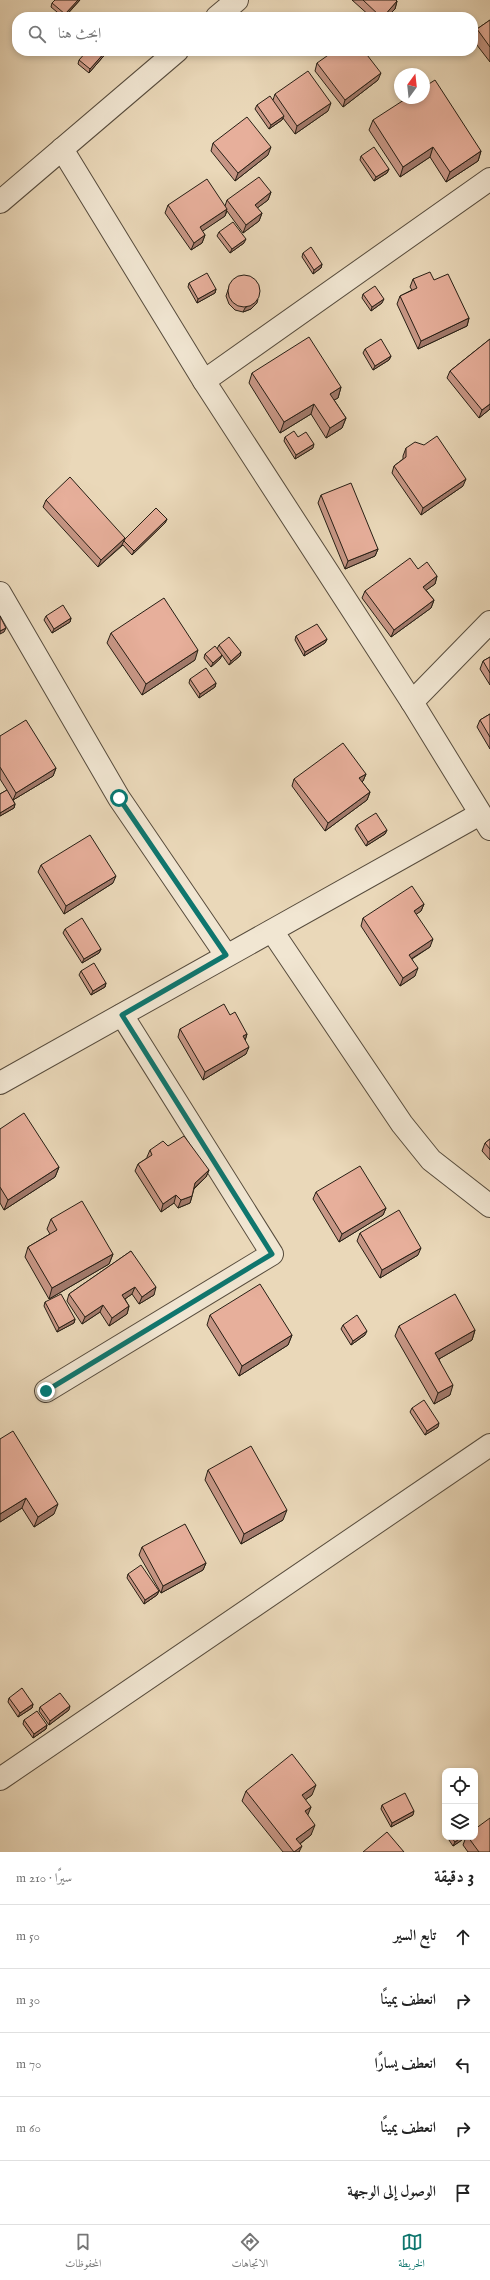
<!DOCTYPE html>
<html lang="ar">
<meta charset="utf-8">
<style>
:root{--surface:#fff;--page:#f2f2f2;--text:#222;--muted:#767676;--line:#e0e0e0;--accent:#0f766e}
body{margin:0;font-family:"IM FELL English",Amiri,serif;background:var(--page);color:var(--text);direction:rtl}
.controls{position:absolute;right:12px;bottom:12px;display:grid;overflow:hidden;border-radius:8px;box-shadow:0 2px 6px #0003}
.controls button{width:36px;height:36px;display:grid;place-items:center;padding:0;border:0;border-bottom:1px solid var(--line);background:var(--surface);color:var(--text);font:20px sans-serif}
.compass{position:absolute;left:394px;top:68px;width:36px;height:36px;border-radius:50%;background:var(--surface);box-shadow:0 2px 6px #0003;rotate:15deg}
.stop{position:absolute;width:12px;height:12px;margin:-9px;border:3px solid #0f766e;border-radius:50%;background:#fff}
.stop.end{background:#0f766e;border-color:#fff;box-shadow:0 1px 4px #0008}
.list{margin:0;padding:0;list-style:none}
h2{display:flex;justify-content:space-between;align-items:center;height:52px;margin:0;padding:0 16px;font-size:17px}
h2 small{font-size:13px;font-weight:400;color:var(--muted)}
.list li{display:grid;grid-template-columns:26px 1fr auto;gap:12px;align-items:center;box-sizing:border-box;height:64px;padding:0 16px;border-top:1px solid var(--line)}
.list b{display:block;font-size:15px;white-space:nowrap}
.list em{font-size:13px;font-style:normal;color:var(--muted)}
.icon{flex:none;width:22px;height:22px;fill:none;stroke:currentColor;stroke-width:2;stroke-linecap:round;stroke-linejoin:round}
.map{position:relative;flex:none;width:490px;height:1852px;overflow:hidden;direction:ltr}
.search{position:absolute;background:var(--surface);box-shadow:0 2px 6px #0003;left:12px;right:12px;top:12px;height:44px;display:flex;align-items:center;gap:10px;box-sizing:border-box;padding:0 14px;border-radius:16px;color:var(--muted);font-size:15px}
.sheet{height:372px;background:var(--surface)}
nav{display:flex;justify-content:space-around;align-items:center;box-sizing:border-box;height:56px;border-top:1px solid var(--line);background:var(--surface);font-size:11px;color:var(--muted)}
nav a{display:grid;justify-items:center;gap:2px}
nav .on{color:var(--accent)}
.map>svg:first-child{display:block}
</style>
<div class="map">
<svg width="490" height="1852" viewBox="0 0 490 1852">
<rect width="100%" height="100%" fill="#ead8b9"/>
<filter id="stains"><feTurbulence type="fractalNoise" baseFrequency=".005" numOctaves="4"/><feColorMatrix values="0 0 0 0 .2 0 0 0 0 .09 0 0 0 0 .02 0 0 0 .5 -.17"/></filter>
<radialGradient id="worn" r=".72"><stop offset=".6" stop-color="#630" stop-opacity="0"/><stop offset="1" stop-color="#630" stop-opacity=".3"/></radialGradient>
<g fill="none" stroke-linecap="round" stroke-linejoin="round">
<defs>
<g id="minor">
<path d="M217,17L237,0"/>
<path d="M62,149L204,381L412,702L490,829"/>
<path d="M0,202L177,51"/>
<path d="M204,381L490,179"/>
<path d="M0,593L119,798L226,955"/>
<path d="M412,702L490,622"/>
<path d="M272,931L402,1124L431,1160L490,1206"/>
<path d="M0,1083L480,814"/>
<path d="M46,1391L272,1254L122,1015"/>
<path d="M0,1779L490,1445"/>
</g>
</defs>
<use href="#minor" stroke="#574c3d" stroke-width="24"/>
<use href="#minor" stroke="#f1e6d2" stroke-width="22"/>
</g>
<g fill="#c79685" stroke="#261e14">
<path d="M55,0H80L65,17H63L51,7L52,3Z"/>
<path d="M352,0H396L397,1L395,9L387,17H371Z"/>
<path d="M490,20V62L473,40L477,29Z"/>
<path d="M108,51L89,73L78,64L79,60Z"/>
<path d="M317,63L378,80L343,107L315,71Z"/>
<path d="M275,94L328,111L295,134L283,118L282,120L269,129L255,109L257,105L273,100Z"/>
<path d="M373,120L481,151L478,161L446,182L430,157L400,177L369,130Z"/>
<path d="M213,143L268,155L235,181L211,151Z"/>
<path d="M361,156L389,169L387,173L374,181L360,160Z"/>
<path d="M271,192L268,200L257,208L262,213L259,221L243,233L227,211L225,216L202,231L205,235L202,243L191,250L165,213L168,205L225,206L227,200Z"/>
<path d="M219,232L244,243L230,253L217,236Z"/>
<path d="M303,253L322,264L321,268L313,274L302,257Z"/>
<path d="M413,279L434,280L469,318L467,326L418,349L397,304L400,296L412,290L410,287Z"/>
<path d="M189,283L216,289L215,293L197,303L188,287Z"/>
<path d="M230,284L257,303L251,309L243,312L235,310L229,304L226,296Z"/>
<path d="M363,294L382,303L371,311L362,298Z"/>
<path d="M490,339V409L479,418L447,378L450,371Z"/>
<path d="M365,349L391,356L389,360L373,370L363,353Z"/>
<path d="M252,373L341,387L338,398L334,400L346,418L342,428L326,438L311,414L280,433L249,383Z"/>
<path d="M285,437L313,448L295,459L284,441Z"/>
<path d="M406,448L463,486L421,515L392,473L394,466L403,459V456Z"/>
<path d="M321,495L378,549L375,556L345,569L318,503Z"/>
<path d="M46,500L125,539L167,519L165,523L132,555L123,545L98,567L43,507Z"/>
<path d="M418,569L437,576L435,584L426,590L434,600L431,608L391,637L362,598L365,591Z"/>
<path d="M46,616L71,618L70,622L52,633L44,620Z"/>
<path d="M111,633L195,660L142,695L107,643Z"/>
<path d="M296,636L327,639L325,643L304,656L295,640Z"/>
<path d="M219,645L241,652L240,656L229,665L222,655L220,659L211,667L204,658L205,654L217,649Z"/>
<path d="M490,657V685L480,669L483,661Z"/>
<path d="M190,679L216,683L215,687L199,698L189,683Z"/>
<path d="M490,714V749L477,727L480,720Z"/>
<path d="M0,736L56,768L53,776L13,800L15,804L14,808L0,816V794L7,790L0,779Z"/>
<path d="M366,774L363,781L362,782L370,792L367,800L325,831L292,786L294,779Z"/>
<path d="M357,825L387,830L385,834L366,846L355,829Z"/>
<path d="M41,865L113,883L64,914L38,872Z"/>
<path d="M424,904L421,911L416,914L430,947L412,959L415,976L400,986L361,926L363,918Z"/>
<path d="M65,929L101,949L99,953L82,963L63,933Z"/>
<path d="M81,971L106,983L105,987L91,995L79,975Z"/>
<path d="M230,1015L247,1034L245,1040L246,1054L203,1080L178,1037L180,1029Z"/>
<path d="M0,1129L59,1167L55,1177L4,1210L0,1203Z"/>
<path d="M490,1139V1160L482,1151L485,1143Z"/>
<path d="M168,1146L209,1170L206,1177L194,1189L190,1203L178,1208L174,1203L161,1212L135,1171L138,1164L147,1158V1157L150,1150Z"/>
<path d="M316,1192L386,1208L383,1215L339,1242L313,1199Z"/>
<path d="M51,1219L113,1254L109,1264L49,1299L25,1257L28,1247L50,1234L47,1229Z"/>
<path d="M360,1233L418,1255L380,1278L357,1241Z"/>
<path d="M131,1251L154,1295L139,1304L132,1294L125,1299L129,1306L127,1314L109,1326L100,1312L82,1324L67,1301L69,1294Z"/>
<path d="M45,1302L75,1319L74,1323L57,1332L44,1306Z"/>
<path d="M210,1315L292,1335L288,1345L239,1376L207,1325Z"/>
<path d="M343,1325L365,1335L351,1345L341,1329Z"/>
<path d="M399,1326L475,1330L472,1340L439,1359L450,1395L434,1404L395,1336Z"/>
<path d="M412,1408L438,1427L425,1435L410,1412Z"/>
<path d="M0,1439L54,1514L34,1527L22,1508L0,1522Z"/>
<path d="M208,1470L283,1520L241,1544L205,1480Z"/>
<path d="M142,1547L206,1563L203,1570L161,1593L139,1555Z"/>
<path d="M128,1574L159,1591L157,1595L144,1604L127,1578Z"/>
<path d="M9,1698L33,1704L32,1708L18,1717L8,1702Z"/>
<path d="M40,1707L69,1710L49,1725L39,1711Z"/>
<path d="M24,1720L47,1725L46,1729L33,1738L23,1724Z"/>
<path d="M246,1791L312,1795L305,1800L311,1807L307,1815L311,1835L300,1844L299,1852H283L242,1801Z"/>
<path d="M382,1805L413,1815L391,1827L381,1809Z"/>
<path d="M447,1837H463L462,1840L453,1846Z"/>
<path d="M466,1837H475L490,1852H468L463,1845Z"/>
</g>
<g fill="#a27a6c" stroke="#261e14">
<path d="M78,0H80L64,17L65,14Z"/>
<path d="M397,1L395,9L387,17H383Z"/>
<path d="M106,51H108L89,73L90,69Z"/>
<path d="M381,73L378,80L343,107L345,100Z"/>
<path d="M331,103L328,111L295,134L297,126Z"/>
<path d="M284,116L282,120L269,129L271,125Z"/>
<path d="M271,147L268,155L235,181L238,173Z"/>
<path d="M433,147L430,157L400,177L403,167Z"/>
<path d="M481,151L478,161L446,182L450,172Z"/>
<path d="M389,169L387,173L374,181L376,177Z"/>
<path d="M271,192L268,200L252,212L255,205Z"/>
<path d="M227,209L225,216L197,235L200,227Z"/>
<path d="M262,213L259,221L243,233L246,225Z"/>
<path d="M205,235L202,243L191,250L194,243Z"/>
<path d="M246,239L244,243L230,253L232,249Z"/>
<path d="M322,264L321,268L313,274L314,270Z"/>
<path d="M216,289L215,293L197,303L198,299Z"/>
<path d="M258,299L257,303L251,309L243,312L245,308Z"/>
<path d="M384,299L382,303L371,311L372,307Z"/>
<path d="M469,318L467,326L418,349L421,341Z"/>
<path d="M391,356L389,360L373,370L375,366Z"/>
<path d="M341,387L338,398L327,404L330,394Z"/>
<path d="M314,404L311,414L280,433L284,422Z"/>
<path d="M490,404V409L479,418L482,410Z"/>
<path d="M346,418L342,428L326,438L330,428Z"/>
<path d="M314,444L313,448L295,459L296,455Z"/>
<path d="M466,479L463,486L421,515L423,508Z"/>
<path d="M167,519L165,523L132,555L134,551Z"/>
<path d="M125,538L122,545L98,567L101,560Z"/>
<path d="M378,549L375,556L345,569L348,561Z"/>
<path d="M437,576L435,584L421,594L423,587Z"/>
<path d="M434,600L431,608L391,637L394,630Z"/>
<path d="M71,618L70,622L52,633L54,629Z"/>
<path d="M6,628L4,632L0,634V631Z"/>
<path d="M327,639L325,643L304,656L305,652Z"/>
<path d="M198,650L195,660L142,695L146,684Z"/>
<path d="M241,652L240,656L229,665L231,661Z"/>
<path d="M222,655L220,659L211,667L213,663Z"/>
<path d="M216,683L215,687L199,698L200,694Z"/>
<path d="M56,768L53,776L13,800L16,793Z"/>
<path d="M366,774L363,781L357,786L359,778Z"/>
<path d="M370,792L367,800L325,831L328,823Z"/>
<path d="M15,804L14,808L0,816V813Z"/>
<path d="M387,830L385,834L366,846L368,842Z"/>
<path d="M116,876L113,883L64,914L66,906Z"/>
<path d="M424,904L421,911L411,918L414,911Z"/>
<path d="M433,939L430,947L406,962L409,955Z"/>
<path d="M101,949L99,953L82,963L84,959Z"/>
<path d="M418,968L415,976L400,986L403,978Z"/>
<path d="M106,983L105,987L91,995L93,991Z"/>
<path d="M247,1034L245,1041L243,1036Z"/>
<path d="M249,1047L246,1054L203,1080L205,1072Z"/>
<path d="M59,1167L55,1177L4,1210L8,1200Z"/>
<path d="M209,1170L206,1177L192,1190L195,1183Z"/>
<path d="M176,1195L174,1203L161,1212L163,1204Z"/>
<path d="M192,1196L190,1203L178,1208L181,1200Z"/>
<path d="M386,1208L383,1215L339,1242L342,1234Z"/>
<path d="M421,1248L418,1255L380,1278L382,1270Z"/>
<path d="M113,1254L109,1264L49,1299L52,1288Z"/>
<path d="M135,1287L132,1294L119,1303L122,1295Z"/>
<path d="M156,1287L154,1295L139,1304L142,1297Z"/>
<path d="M103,1305L100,1312L82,1324L85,1317Z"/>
<path d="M129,1306L127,1314L109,1326L112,1318Z"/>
<path d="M75,1319L74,1323L57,1332L59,1328Z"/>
<path d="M475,1330L472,1340L432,1363L435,1353Z"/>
<path d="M367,1331L365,1335L351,1345L353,1341Z"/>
<path d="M292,1335L288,1345L239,1376L242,1366Z"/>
<path d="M453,1385L450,1395L434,1404L438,1393Z"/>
<path d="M439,1423L438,1427L425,1435L427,1431Z"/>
<path d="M26,1498L22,1508L0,1522V1514Z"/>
<path d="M58,1504L54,1514L34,1527L38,1517Z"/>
<path d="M287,1510L283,1520L241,1544L244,1534Z"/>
<path d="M206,1563L203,1570L161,1593L163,1586Z"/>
<path d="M159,1591L157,1595L144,1604L145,1600Z"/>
<path d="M33,1704L32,1708L18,1717L20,1713Z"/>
<path d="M70,1706L69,1710L49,1725L50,1721Z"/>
<path d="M47,1725L46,1729L33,1738L34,1734Z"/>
<path d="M316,1785L312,1795L298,1805L302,1795Z"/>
<path d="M311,1807L307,1817L305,1811Z"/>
<path d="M414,1811L413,1815L391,1827L392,1823Z"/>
<path d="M315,1825L311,1835L293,1849L296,1839Z"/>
<path d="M462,1837H463L462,1840L453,1846L455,1842Z"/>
<path d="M302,1846L299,1852H294Z"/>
</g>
<g fill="#e7af9b" stroke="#261e14">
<path d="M55,0H78L65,14L52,3Z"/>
<path d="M363,0H396L397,1L383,17H381Z"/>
<path d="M490,20V47L477,29Z"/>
<path d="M87,51H106L90,69L79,60Z"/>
<path d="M334,51H364L381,73L345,100L317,63Z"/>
<path d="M308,71L331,103L297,126L275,94Z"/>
<path d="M435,80L481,151L450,172L433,147L403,167L373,120L407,98H424V87Z"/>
<path d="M270,96L284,116L271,125L257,105Z"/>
<path d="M247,117L271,147L238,173L213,143Z"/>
<path d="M374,147L389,169L376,177L361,156Z"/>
<path d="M259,177L271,192L255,205L262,213L246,225L227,200Z"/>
<path d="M207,179L227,209L200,227L205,235L194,243L168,205Z"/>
<path d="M233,222L246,239L232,249L219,232Z"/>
<path d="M311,247L322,264L314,270L303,253Z"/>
<path d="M430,272L434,280L448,274L469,318L421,341L400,296L417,288L413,279Z"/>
<path d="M207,273L216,289L198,299L189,283Z"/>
<circle cx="244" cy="291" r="16"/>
<path d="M375,286L384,299L372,307L363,294Z"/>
<path d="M309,337L341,387L330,394L346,418L330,428L314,404L284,422L252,373Z"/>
<path d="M381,339L391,356L375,366L365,349Z"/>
<path d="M490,339V404L482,410L450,371Z"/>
<path d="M294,431L298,437L306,432L314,444L296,455L285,437Z"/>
<path d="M437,436L466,479L423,508L394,466L406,457V448L415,442L424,445Z"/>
<path d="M70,477L125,538L101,560L46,500Z"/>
<path d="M351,483L378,549L348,561L321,495Z"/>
<path d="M156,508L167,519L134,551L124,541L125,539Z"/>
<path d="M410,558L418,569L427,562L437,576L423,587L434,600L394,630L365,591Z"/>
<path d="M164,598L198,650L146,684L111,633Z"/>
<path d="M63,605L71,618L54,629L46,616Z"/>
<path d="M0,616L6,628L0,631Z"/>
<path d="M317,624L327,639L305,652L296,636Z"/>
<path d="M229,637L241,652L231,661L219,645Z"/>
<path d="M215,646L222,655L213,663L205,654Z"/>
<path d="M490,657V673L483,661Z"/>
<path d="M206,668L216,683L200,694L190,679Z"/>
<path d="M490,714V737L480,720Z"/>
<path d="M26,720L56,768L16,793L0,767V736Z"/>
<path d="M343,743L366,774L359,778L370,792L328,823L294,779Z"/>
<path d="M7,790L15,804L0,813V794Z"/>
<path d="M376,813L387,830L368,842L357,825Z"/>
<path d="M90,835L116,876L66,906L41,865Z"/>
<path d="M412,886L424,904L414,911L433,939L409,955L418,968L403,978L363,918Z"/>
<path d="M82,918L101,949L84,959L65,929Z"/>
<path d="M94,963L106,983L93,991L81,971Z"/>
<path d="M224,1004L230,1015L235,1012L247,1034L243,1036L249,1047L205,1072L180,1029Z"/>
<path d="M24,1113L59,1167L8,1200L0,1187V1129Z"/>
<path d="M184,1136L209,1170L195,1183L192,1196L181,1200L176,1195L163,1204L138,1164L152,1155L150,1150L163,1141L168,1146Z"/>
<path d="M490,1139V1149L485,1143Z"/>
<path d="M360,1166L386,1208L342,1234L316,1192Z"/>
<path d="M82,1201L113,1254L52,1288L28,1247L57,1230L51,1219Z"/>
<path d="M399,1210L421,1248L382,1270L360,1233Z"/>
<path d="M131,1251L156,1287L142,1297L135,1287L122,1295L129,1306L112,1318L103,1305L85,1317L69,1294Z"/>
<path d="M260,1284L292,1335L242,1366L210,1315Z"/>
<path d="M61,1294L75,1319L59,1328L45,1302Z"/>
<path d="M455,1294L475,1330L435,1353L453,1385L438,1393L399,1326Z"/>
<path d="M357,1315L367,1331L353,1341L343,1325Z"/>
<path d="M424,1400L439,1423L427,1431L412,1408Z"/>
<path d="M13,1431L58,1504L38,1517L26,1498L0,1514V1439Z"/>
<path d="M251,1446L287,1510L244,1534L208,1470Z"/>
<path d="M185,1524L206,1563L163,1586L142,1547Z"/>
<path d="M141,1565L159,1591L145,1600L128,1574Z"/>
<path d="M22,1688L33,1704L20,1713L9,1698Z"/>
<path d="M60,1693L70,1706L50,1721L40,1707Z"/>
<path d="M37,1711L47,1725L34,1734L24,1720Z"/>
<path d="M292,1754L316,1785L302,1795L311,1807L305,1811L315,1825L296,1839L302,1846L294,1852L246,1791Z"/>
<path d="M405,1793L414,1811L392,1823L382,1805Z"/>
<path d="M490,1818V1852H479L468,1837H475V1829Z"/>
<path d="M387,1832L404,1852H363Z"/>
<path d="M451,1837H462L455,1842Z"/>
</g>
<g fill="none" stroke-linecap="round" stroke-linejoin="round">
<path stroke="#0f766e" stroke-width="5" d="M46,1391L272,1254L122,1015L226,955L119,798"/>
</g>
<rect width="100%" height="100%" filter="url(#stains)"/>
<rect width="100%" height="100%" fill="url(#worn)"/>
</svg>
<div class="controls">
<button><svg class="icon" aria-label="locate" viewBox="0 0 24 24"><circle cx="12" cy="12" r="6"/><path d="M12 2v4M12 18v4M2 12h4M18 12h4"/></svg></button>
<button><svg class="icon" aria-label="layers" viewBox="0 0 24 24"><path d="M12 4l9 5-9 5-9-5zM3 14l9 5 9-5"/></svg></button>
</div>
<svg class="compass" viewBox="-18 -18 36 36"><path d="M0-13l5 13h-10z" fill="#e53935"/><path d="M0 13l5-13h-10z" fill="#767676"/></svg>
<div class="stop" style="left:119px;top:798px"></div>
<div class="stop end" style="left:46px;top:1391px"></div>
<div class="search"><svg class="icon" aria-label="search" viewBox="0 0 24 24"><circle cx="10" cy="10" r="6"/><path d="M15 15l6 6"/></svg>ابحث هنا</div>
</div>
<section class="sheet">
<h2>3 دقيقة<small>سيرًا · 210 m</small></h2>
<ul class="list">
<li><svg class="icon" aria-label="ahead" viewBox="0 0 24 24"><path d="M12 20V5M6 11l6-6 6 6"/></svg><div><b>تابع السير</b></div><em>50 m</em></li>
<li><svg class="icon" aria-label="right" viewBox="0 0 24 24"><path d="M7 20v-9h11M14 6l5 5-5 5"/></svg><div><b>انعطف يمينًا</b></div><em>30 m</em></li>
<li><svg class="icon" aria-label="left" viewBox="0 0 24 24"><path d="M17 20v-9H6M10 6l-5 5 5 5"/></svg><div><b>انعطف يسارًا</b></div><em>70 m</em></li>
<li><svg class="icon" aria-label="right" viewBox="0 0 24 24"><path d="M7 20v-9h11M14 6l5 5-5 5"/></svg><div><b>انعطف يمينًا</b></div><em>60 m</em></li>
<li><svg class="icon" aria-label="arrive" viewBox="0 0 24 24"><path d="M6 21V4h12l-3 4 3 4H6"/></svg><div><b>الوصول إلى الوجهة</b></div></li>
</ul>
</section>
<nav>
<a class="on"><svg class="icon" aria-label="map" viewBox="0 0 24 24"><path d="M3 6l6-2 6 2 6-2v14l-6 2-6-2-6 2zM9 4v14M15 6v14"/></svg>الخريطة</a>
<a><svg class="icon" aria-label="directions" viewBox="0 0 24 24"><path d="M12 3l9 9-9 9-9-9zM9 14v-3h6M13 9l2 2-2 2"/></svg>الاتجاهات</a>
<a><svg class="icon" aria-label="saved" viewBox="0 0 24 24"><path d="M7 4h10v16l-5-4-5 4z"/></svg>المحفوظات</a>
</nav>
